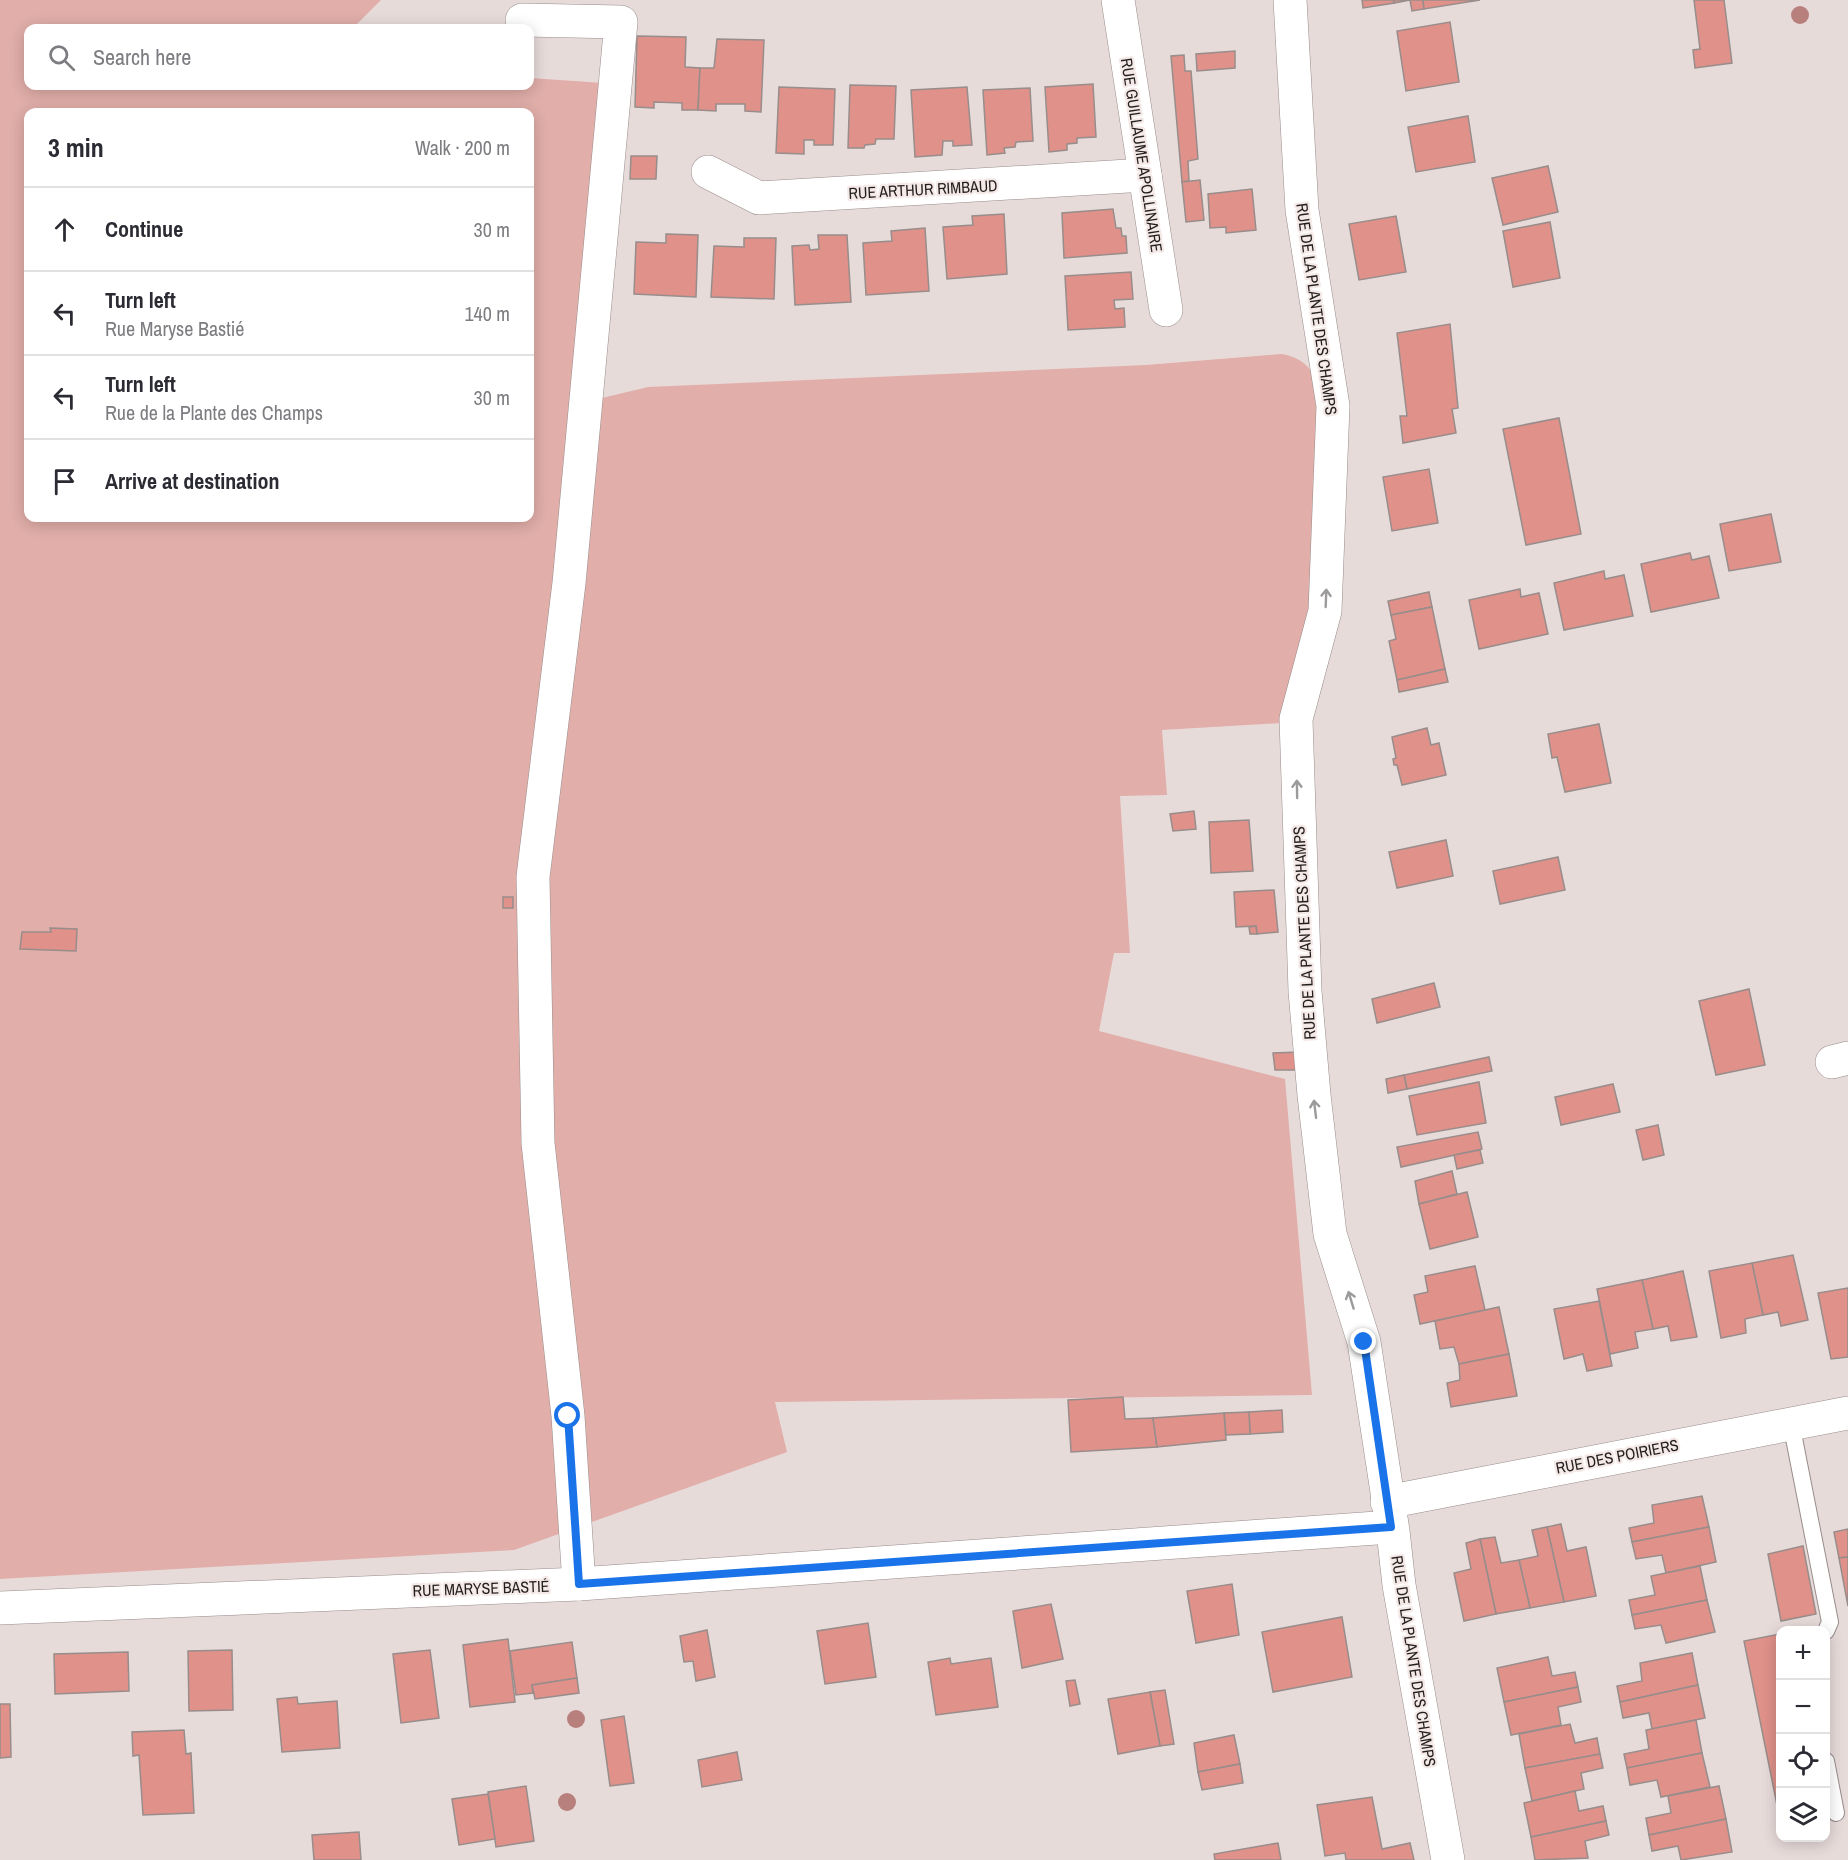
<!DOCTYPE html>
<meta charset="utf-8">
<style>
:root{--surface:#fff;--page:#f2f2f3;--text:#2b2b33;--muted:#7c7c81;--line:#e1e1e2}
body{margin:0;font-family:"Archivo Narrow",sans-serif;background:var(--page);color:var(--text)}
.controls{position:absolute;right:18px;bottom:18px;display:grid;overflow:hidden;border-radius:12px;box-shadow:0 3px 15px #0003}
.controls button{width:54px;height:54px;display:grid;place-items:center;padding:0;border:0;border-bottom:2px solid var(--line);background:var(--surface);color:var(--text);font:30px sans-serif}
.stop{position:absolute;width:18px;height:18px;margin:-14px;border:4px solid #1a73e8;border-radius:50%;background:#fff}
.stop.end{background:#1a73e8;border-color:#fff;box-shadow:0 2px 6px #0008}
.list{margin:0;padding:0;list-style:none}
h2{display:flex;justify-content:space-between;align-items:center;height:78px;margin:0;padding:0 24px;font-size:26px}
h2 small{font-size:20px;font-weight:400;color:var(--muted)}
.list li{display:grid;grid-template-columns:39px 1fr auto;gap:18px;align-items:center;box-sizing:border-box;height:84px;padding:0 24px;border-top:2px solid var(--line)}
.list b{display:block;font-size:22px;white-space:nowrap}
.list p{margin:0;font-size:20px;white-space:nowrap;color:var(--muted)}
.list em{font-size:20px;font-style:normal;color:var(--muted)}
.icon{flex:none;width:33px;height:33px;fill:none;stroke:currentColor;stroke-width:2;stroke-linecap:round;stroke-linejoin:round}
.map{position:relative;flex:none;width:1848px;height:1860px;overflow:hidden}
.search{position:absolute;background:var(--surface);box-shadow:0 3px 15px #0003;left:24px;top:24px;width:510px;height:66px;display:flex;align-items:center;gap:15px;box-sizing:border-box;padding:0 21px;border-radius:12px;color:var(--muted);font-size:22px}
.panel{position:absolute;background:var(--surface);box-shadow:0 3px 15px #0003;left:24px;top:108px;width:510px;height:414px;border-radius:12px}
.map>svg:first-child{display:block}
</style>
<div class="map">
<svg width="1848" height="1860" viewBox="0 0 1848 1860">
<rect width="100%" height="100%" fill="#e7dbda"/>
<path fill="#e1aea9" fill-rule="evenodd" d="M0,0H381L353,28H28V86H530V78L603,83L581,403L648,387L1146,365L1281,354C1300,357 1309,365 1318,382L1310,601L1282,723L1162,730L1167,795L1120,796L1130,953H1114L1099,1031L1285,1079L1312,1395L775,1402L787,1452L514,1550L0,1579ZM28,112H530V518H28Z"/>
<g fill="#df918a" stroke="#988d8b" stroke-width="1.5">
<path d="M1362,0H1394V3L1363,8Z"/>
<path d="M1394,0H1423L1424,9L1412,11L1410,0L1394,3Z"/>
<path d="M1423,0H1480L1424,9Z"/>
<path d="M1694,0H1724L1732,63L1695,68L1693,50L1700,49Z"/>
<path d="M1450,22L1459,82L1406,91L1397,31Z"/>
<path d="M637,36L686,37L685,67L700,68L698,110H682V103L654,102V108L635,107Z"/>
<path d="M717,39L764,40L761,112L745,111V104H716V111L698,110L700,68H714Z"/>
<path d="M1235,51V68L1197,71L1196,54Z"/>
<path d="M1184,55L1185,71H1191L1198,159L1188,161L1189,181L1182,182L1171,56Z"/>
<path d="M1093,84L1096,137L1077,138V143L1067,144V150L1049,152L1045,87Z"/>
<path d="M850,85L896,86L894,139H876L875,144L865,145L864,148H848Z"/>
<path d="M779,87L835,89L833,145H814V140H804V154L776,153Z"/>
<path d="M967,87L972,145L953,146V141H943L942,155L915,157L911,90Z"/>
<path d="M1030,88L1033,141L1016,142L1015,147L1004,148L1005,153L987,155L983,90Z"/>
<path d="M1468,116L1475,162L1416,172L1408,127Z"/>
<path d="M631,156H657L656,179H630Z"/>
<path d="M1548,166L1558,212L1503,225L1492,178Z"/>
<path d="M1200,180L1204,220L1186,222L1182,182Z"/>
<path d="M1252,189L1256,230L1226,233V227L1210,228L1208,194Z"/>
<path d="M1113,209L1116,228H1121L1122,236H1126L1127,253L1064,258L1062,213Z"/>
<path d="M1004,214L1007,274L947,279L943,227L973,225L972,216Z"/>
<path d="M1396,216L1406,272L1359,280L1349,224Z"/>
<path d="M1550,222L1560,278L1513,287L1503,231Z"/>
<path d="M925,228L929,291L866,295L863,243L892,241L891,231Z"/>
<path d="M666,234L698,235L696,297L634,294L636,242L666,243Z"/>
<path d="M818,235H847L851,302L795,305L792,246L809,245L810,250L819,249Z"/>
<path d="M744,238H776L774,299L711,297L714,246L744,247Z"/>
<path d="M1131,272L1133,299L1114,300L1115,309L1124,308L1125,327L1068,330L1065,276Z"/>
<path d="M1450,324L1458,408L1452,409L1456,433L1403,443L1400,416H1407L1397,333Z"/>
<path d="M1559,418L1581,534L1526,545L1503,429Z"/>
<path d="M1429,469L1438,523L1392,531L1383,477Z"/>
<path d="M1771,514L1781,562L1729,571L1720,524Z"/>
<path d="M1690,553L1692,560L1709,556L1719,598L1651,612L1641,564Z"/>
<path d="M1604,571L1605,579L1624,575L1633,616L1564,630L1554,583Z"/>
<path d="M1520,589L1521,597L1539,593L1548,634L1479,649L1469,600Z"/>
<path d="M1429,592L1432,607L1391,615L1388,601Z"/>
<path d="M1432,607L1445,669L1397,680L1389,641L1396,639L1391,615Z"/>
<path d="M1445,669L1448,682L1399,692L1397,680Z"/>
<path d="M1599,724L1611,783L1565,792L1557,757L1552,758L1548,734Z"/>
<path d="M1427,728L1431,745L1439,743L1446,775L1402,785L1397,765H1394L1393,759L1396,758L1392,737Z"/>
<path d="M1194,811L1196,829L1173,831L1170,814Z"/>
<path d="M1249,820L1253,871L1211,873L1209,822Z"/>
<path d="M1446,840L1453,876L1397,888L1389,852Z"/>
<path d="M1558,857L1565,890L1500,904L1493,871Z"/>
<path d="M1274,890L1278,932L1257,934L1256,926L1236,927L1234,892Z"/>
<rect x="503" y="897" width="10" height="11"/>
<path d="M1256,926L1257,934H1250L1249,927Z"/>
<path d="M50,928L77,929L76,951L20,949L22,932H51Z"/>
<path d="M1434,983L1440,1007L1377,1023L1372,999Z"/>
<path d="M1749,989L1765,1065L1716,1075L1699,1001Z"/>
<path d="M1299,1052L1301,1070H1275L1273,1053Z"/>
<path d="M1489,1057L1492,1071L1407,1089L1404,1075Z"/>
<path d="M1404,1075L1407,1089L1388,1093L1386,1079Z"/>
<path d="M1479,1082L1486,1123L1417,1135L1409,1096Z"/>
<path d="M1613,1084L1620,1112L1561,1125L1555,1097Z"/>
<path d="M1658,1125L1664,1155L1643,1160L1636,1130Z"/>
<path d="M1478,1132L1482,1149L1401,1167L1397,1147Z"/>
<path d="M1480,1150L1483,1163L1457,1169L1454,1155Z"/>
<path d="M1452,1171L1457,1194L1419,1204L1415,1181Z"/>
<path d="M1467,1192L1478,1237L1430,1249L1419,1204Z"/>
<path d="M1793,1255L1808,1320L1781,1326L1778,1312L1763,1315L1752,1263Z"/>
<path d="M1752,1263L1763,1315L1745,1319L1746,1333L1721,1338L1709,1271Z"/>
<path d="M1475,1266L1485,1310L1420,1324L1414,1295L1428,1292L1425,1276Z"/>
<path d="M1683,1271L1697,1337L1671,1341L1668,1326L1653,1329L1642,1280Z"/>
<path d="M1642,1280L1653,1329L1635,1332L1638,1348L1610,1354L1597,1289Z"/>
<path d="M1848,1288V1357L1831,1359L1818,1293Z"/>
<path d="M1599,1301L1612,1366L1587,1371L1583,1354L1564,1359L1554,1309Z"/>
<path d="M1499,1307L1509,1354L1459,1364L1454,1347L1440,1349L1435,1321Z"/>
<path d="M1509,1354L1517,1396L1451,1407L1447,1383L1460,1380L1459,1364Z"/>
<path d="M1123,1397L1125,1419L1153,1418L1157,1447L1071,1452L1068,1400Z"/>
<path d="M1282,1410L1283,1432L1250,1434L1249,1412Z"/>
<path d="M1249,1412L1250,1434L1226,1435L1224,1413Z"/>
<path d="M1224,1413L1226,1440L1157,1447L1153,1418Z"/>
<path d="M1702,1496L1709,1527L1632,1542L1629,1528L1654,1523L1652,1505Z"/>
<path d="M1561,1524L1567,1551L1586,1547L1596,1596L1564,1602L1547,1527Z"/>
<path d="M1547,1527L1564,1602L1530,1608L1519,1560L1538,1556L1532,1530Z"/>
<path d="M1709,1527L1716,1562L1666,1573L1662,1555L1636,1559L1632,1542Z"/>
<path d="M1848,1529V1557L1839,1558L1834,1532Z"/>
<path d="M1495,1537L1501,1563L1519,1560L1530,1608L1496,1614L1480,1539Z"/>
<path d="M1480,1539L1496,1614L1464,1621L1454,1573L1471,1569L1466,1543Z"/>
<path d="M1803,1546L1816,1614L1781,1621L1768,1554Z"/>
<path d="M1848,1557V1606L1839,1558Z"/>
<path d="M1700,1566L1707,1600L1632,1615L1629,1600L1655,1595L1651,1576Z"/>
<path d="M1232,1584L1239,1635L1196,1643L1187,1591Z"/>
<path d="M1707,1600L1715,1632L1666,1643L1661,1625L1635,1629L1632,1615Z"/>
<path d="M1051,1604L1063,1659L1022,1668L1013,1611Z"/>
<path d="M1342,1617L1352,1677L1273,1692L1262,1632Z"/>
<path d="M868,1623L876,1677L825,1684L817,1631Z"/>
<path d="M707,1630L715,1677L696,1681L693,1661L684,1662L680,1636Z"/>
<path d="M1780,1634V1820L1744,1641Z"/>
<path d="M508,1639L515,1702L470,1707L463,1645Z"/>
<path d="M572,1642L577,1678L532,1685L533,1693L516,1695L510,1651Z"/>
<path d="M232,1650L233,1710L189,1711L188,1651Z"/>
<path d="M430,1650L439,1718L401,1723L393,1654Z"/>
<path d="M128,1652L129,1691L55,1694L54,1654Z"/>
<path d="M1692,1653L1698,1685L1620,1702L1617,1686L1642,1681L1640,1663Z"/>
<path d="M1548,1657L1552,1676L1575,1672L1578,1687L1504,1702L1497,1668Z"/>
<path d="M950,1658L951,1664L991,1658L998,1707L936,1715L928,1662Z"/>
<path d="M577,1678L579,1693L535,1699L532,1685Z"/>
<path d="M1075,1680L1080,1704L1070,1706L1066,1681Z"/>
<path d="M1698,1685L1705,1718L1652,1729L1649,1713L1623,1718L1620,1702Z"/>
<path d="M1578,1687L1581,1702L1558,1707L1561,1725L1511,1735L1504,1702Z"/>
<path d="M1165,1690L1174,1744L1160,1746L1150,1692Z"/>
<path d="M1150,1692L1160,1746L1118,1754L1108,1699Z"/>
<path d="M297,1697L298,1704L337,1701L340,1748L282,1752L277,1699Z"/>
<path d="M0,1704H10L11,1757L0,1758Z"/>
<path d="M624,1716L634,1783L610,1786L601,1720Z"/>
<path d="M1696,1720L1702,1753L1627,1768L1624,1754L1649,1749L1646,1730Z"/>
<path d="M1570,1724L1575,1743L1597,1738L1600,1754L1525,1768L1519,1734Z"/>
<path d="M184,1730L186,1754L191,1753L194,1813L143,1815L139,1755L133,1756L132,1732Z"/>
<path d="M1234,1735L1240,1764L1198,1772L1194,1743Z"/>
<path d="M737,1752L742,1780L702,1787L698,1760Z"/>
<path d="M1702,1753L1710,1787L1661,1797L1657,1780L1630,1785L1627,1768Z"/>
<path d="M1600,1754L1603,1768L1581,1773L1584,1789L1532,1801L1525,1768Z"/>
<path d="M1240,1764L1243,1783L1202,1790L1198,1772Z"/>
<path d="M526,1786L534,1841L496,1847L488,1792Z"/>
<path d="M1719,1786L1726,1819L1649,1835L1646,1818L1671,1813L1668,1796Z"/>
<path d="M1575,1791L1579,1811L1603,1806L1606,1821L1531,1837L1524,1803Z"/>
<path d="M488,1794L495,1839L459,1845L452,1799Z"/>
<path d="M1372,1797L1382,1849L1410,1843L1414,1860H1346L1345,1853L1325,1856L1317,1805Z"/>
<path d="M1726,1819L1732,1852L1681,1860L1678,1846L1652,1851L1649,1835Z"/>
<path d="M1606,1821L1609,1835L1585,1841L1588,1858L1535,1860L1531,1837Z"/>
<path d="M359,1832L361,1860H314L312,1835Z"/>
<path d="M1278,1843L1281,1860H1215L1214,1854Z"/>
</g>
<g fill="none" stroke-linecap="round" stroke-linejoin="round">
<defs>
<g id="service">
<path d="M1791,1423L1830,1622L1826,1631"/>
<path d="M1826,1761L1836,1813"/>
</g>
<g id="minor">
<path d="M1118,0L1166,310"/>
<path d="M1290,0L1302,210L1333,406L1325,611L1296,719L1305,991L1314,1095L1330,1234L1364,1342L1393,1531L1399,1585L1448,1860"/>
<path d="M522,20L621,22L569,583L533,877L538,1143L568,1416L579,1584"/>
<path d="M708,172L759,198L1145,175"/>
<path d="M1832,1062L1848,1058"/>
<path d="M1387,1502L1848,1413"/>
<path d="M0,1608L579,1584L1391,1527"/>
</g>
</defs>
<use href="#service" stroke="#988c8b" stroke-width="18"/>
<use href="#minor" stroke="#988c8b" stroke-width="34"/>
<use href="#service" stroke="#fff" stroke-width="16"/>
<use href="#minor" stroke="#fff" stroke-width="33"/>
</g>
<g fill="#b8807d">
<circle cx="1800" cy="15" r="9"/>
<circle cx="576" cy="1719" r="9"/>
<circle cx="567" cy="1802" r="9"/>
</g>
<defs><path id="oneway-shaft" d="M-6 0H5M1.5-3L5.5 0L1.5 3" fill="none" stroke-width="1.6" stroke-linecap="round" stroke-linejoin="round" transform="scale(1.5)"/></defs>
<g stroke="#9c9a9a">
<use href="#oneway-shaft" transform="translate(1326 598) rotate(-88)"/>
<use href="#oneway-shaft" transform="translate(1297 789) rotate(-91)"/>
<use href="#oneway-shaft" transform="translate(1315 1109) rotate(-97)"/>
<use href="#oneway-shaft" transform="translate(1351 1300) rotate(-107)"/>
</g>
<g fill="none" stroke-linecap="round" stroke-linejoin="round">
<path stroke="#1a73e8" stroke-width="8" d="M568,1416L579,1584L1391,1527L1364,1342"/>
</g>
<g text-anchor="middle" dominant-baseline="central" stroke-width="4.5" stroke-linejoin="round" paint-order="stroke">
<g font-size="16" fill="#231f1f" stroke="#f5e9e7">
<text transform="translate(1142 155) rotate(81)">RUE GUILLAUME APOLLINAIRE</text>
<text transform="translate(923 189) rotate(-3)">RUE ARTHUR RIMBAUD</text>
<text transform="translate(1317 309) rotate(82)">RUE DE LA PLANTE DES CHAMPS</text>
<text transform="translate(1304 933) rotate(-93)">RUE DE LA PLANTE DES CHAMPS</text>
<text transform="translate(1617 1456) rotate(-11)">RUE DES POIRIERS</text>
<text transform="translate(481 1588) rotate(-2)">RUE MARYSE BASTIÉ</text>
<text transform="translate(1414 1661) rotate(81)">RUE DE LA PLANTE DES CHAMPS</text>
</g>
</g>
</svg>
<div class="controls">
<button>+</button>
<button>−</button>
<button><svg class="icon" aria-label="locate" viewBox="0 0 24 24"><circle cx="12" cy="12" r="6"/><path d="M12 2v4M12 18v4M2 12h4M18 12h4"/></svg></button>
<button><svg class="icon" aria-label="layers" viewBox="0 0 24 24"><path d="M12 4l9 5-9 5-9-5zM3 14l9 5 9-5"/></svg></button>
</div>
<div class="stop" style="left:568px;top:1416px"></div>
<div class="stop end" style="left:1364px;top:1342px"></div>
<div class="search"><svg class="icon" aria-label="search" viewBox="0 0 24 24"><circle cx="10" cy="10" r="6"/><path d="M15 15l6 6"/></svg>Search here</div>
<section class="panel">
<h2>3 min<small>Walk · 200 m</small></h2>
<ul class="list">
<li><svg class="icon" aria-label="ahead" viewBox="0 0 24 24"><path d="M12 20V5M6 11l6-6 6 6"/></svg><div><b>Continue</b></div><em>30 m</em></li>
<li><svg class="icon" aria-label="left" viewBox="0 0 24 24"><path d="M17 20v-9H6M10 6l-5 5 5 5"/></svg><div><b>Turn left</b><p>Rue Maryse Bastié</p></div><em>140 m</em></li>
<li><svg class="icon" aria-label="left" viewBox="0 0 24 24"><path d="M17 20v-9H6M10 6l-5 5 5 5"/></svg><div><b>Turn left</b><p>Rue de la Plante des Champs</p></div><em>30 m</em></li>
<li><svg class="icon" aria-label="arrive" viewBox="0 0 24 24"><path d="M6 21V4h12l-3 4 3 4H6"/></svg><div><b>Arrive at destination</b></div></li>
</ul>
</section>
</div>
